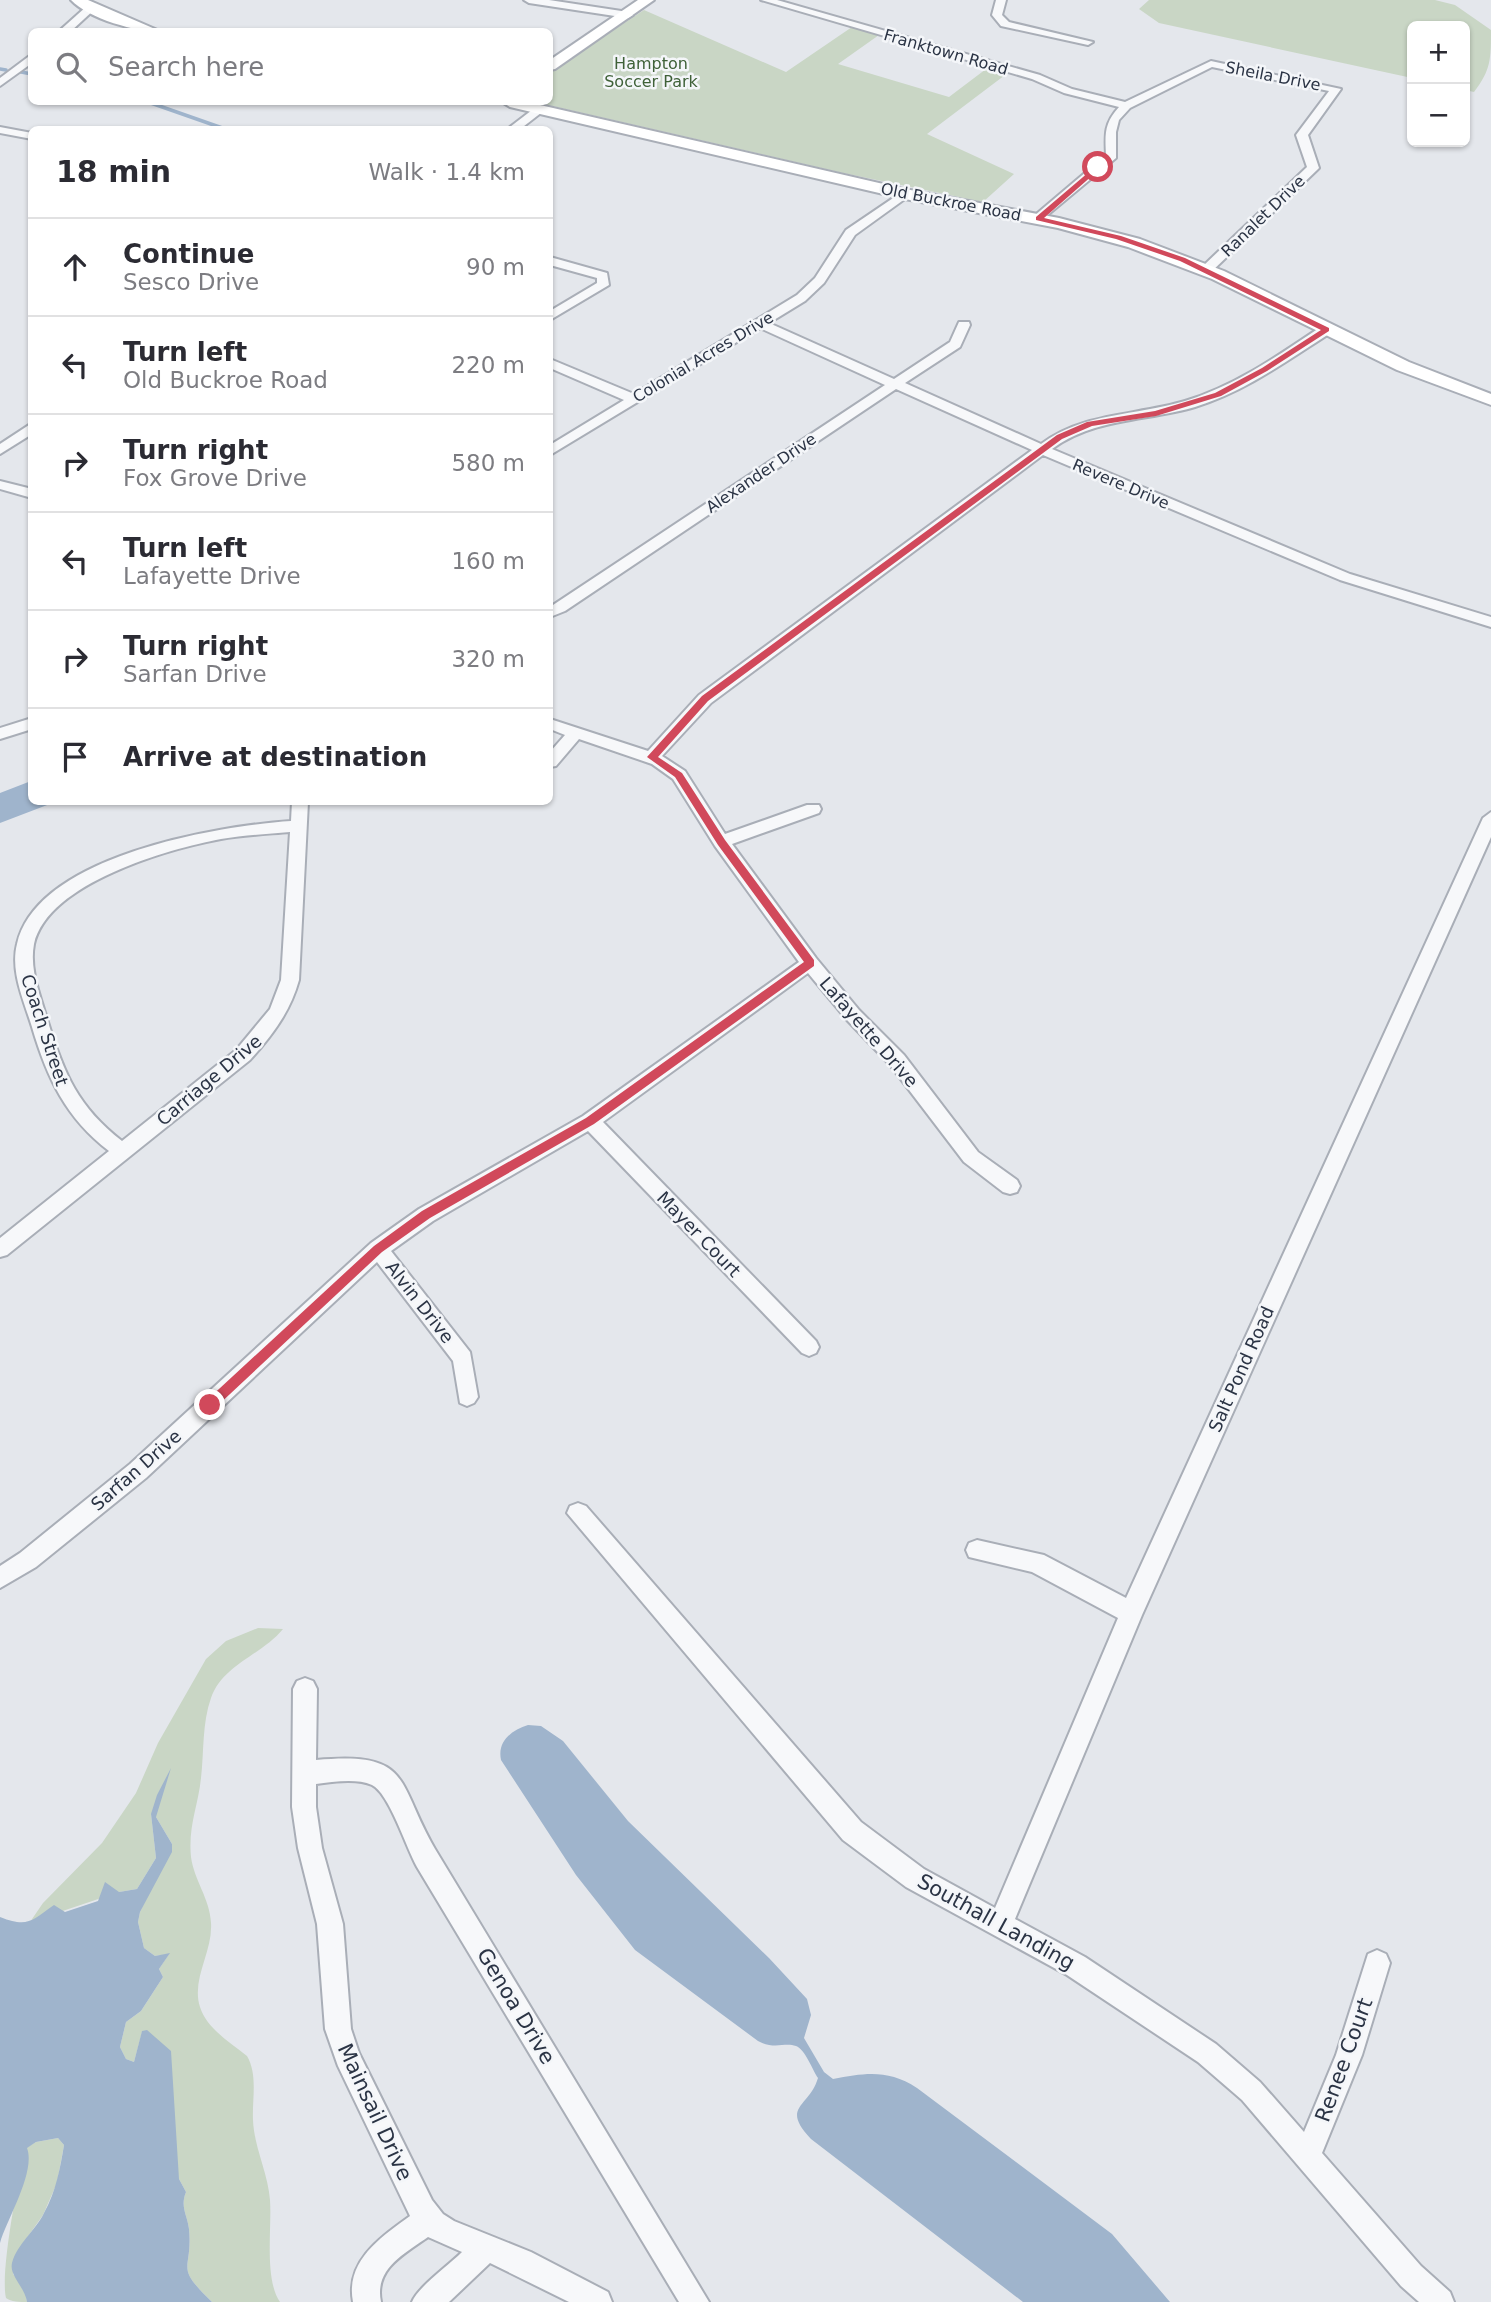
<!DOCTYPE html>
<meta charset="utf-8">
<style>
:root{--surface:#fff;--page:#f7f7f7;--text:#2b2b33;--muted:#7c7c81;--line:#e1e1e2}
body{margin:0;font-family:"DejaVu Sans",sans-serif;background:var(--page);color:var(--text)}
.controls{position:absolute;right:21px;top:21px;display:grid;overflow:hidden;border-radius:10px;box-shadow:0 2px 5px #0004}
.controls button{width:63px;height:63px;display:grid;place-items:center;padding:0;border:0;border-bottom:2px solid var(--line);background:var(--surface);color:var(--text);font:35px sans-serif}
.stop{position:absolute;width:21px;height:21px;margin:-16px;border:5px solid #d1495b;border-radius:50%;background:#fff}
.stop.end{background:#d1495b;border-color:#fff;box-shadow:0 2px 7px #0008}
.list{margin:0;padding:0;list-style:none}
h2{display:flex;justify-content:space-between;align-items:center;height:91px;margin:0;padding:0 28px;font-size:30px}
h2 small{font-size:23px;font-weight:400;color:var(--muted)}
.list li{display:grid;grid-template-columns:46px 1fr auto;gap:21px;align-items:center;box-sizing:border-box;height:98px;padding:0 28px;border-top:2px solid var(--line)}
.list b{display:block;font-size:26px;white-space:nowrap}
.list p{margin:0;font-size:23px;white-space:nowrap;color:var(--muted)}
.list em{font-size:23px;font-style:normal;color:var(--muted)}
.icon{flex:none;width:38px;height:38px;fill:none;stroke:currentColor;stroke-width:2;stroke-linecap:round;stroke-linejoin:round}
.map{position:relative;flex:none;width:1491px;height:2302px;overflow:hidden}
.search{position:absolute;background:var(--surface);box-shadow:0 2px 5px #0004;left:28px;top:28px;width:525px;height:77px;display:flex;align-items:center;gap:18px;box-sizing:border-box;padding:0 24px;border-radius:10px;color:var(--muted);font-size:26px}
.panel{position:absolute;background:var(--surface);box-shadow:0 2px 5px #0004;left:28px;top:126px;width:525px;height:679px;border-radius:10px}
.map>svg:first-child{display:block}
</style>
<div class="map">
<svg width="1491" height="2302" viewBox="0 0 1491 2302">
<rect width="100%" height="100%" fill="#e4e7ec"/>
<g fill="#c9d6c5">
<path d="M1149,0H1435L1455,5L1491,30C1491,59 1491,70 1474,92L1465,90V26H1412V78L1159,23L1139,9Z"/>
<path d="M644,10L786,72L852,27L879,35L838,64L949,97L990,66L1009,72L927,134L1014,174L983,202L843,173L535,102H550V72Z"/>
<path d="M258,1628L283,1629C262,1655 223,1664 211,1698C202,1723 204,1752 201,1778C198,1807 188,1826 191,1857C194,1880 210,1899 211,1923C213,1952 191,1979 200,2007C207,2029 230,2042 247,2056C258,2075 252,2099 253,2120C254,2147 268,2173 270,2200C272,2228 264,2279 280,2302H212C173,2264 193,2273 189,2229C187,2214 180,2207 186,2192L179,2179L142,2032L134,2062L126,2059L120,2047L126,2022L141,2011L163,1977L159,1969L169,1954L155,1956L144,1948L138,1922L140,1912L172,1844L156,1817L151,1814L156,1858L137,1889L119,1892L30,1922L43,1903L102,1843L136,1793L158,1743L206,1659L226,1641Z"/>
<path d="M58,2138L64,2145L57,2183L43,2215L19,2249L13,2274L25,2289L27,2302C20,2302 11,2302 6,2298C0,2273 18,2178 26,2148L36,2142Z"/>
</g>
<g fill="#9fb4cc">
<path d="M31,781L32,802H55L0,823V793Z"/>
<path d="M528,1725L541,1726L563,1741L628,1821L769,1958L807,1999L811,2015L804,2038L824,2072L833,2079C865,2073 888,2069 917,2088L1112,2234L1170,2302H1023L811,2139C780,2106 809,2108 818,2078C813,2071 805,2049 796,2046C784,2042 775,2050 758,2041L635,1950L576,1875L501,1760C497,1741 512,1730 528,1725Z"/>
<path d="M171,1768L156,1817L172,1844V1852L140,1912L138,1922L144,1948L155,1956L170,1953L159,1969L163,1977L141,2011L126,2022L120,2047L126,2059L134,2062L142,2031L147,2030L171,2051L179,2179L186,2192C180,2207 187,2214 189,2229C193,2273 173,2264 212,2302H27C25,2287 9,2276 12,2263C17,2244 36,2230 44,2213C56,2191 60,2169 64,2145L58,2138L36,2142L27,2148C36,2172 7,2219 0,2243V1917C28,1928 31,1921 54,1905L65,1912L98,1901L105,1882L119,1892L137,1889L156,1858L151,1814L157,1795Z"/>
</g>
<g fill="none" stroke-linecap="round" stroke-linejoin="round">
<g stroke="#9fb4cc" stroke-width="3.5">
<path d="M0,69L6,70"/>
<path d="M21,72L32,74"/>
<path d="M148,102L228,130"/>
</g>
<defs>
<g id="street">
<path d="M524,0H549L628,12L633,15L628,18L529,3Z"/>
<path d="M761,0H777L1040,75L1072,89L1125,102L1211,61L1341,89L1308,135L1319,168L1317,170L1210,273H1202V267L1307,167L1296,135L1329,91L1212,67L1130,108L1119,120L1116,132V158L1038,223L1034,222V216L1106,155C1105,135 1104,123 1119,107L1064,93L1032,79Z"/>
<path d="M996,0H1006L1002,15L1009,22L1093,42L1088,45L1001,26L992,15Z"/>
<path d="M87,6L96,8L70,32H58Z"/>
<path d="M32,54V63L0,86V78Z"/>
<path d="M536,107L546,109L519,130H506Z"/>
<path d="M0,127L32,133V139L0,133Z"/>
<path d="M905,190L909,192V196L855,235L824,283L805,301L769,323L894,379L950,342L959,322H969L970,325L960,347L905,383L1041,444C1084,412 1135,416 1185,401C1235,386 1279,355 1322,326H1332V332C1288,360 1245,392 1195,407C1147,421 1094,418 1052,449L1350,574L1491,617V627L1340,580L1043,455L711,703L662,756L685,771L725,834L807,805H819L821,809L819,813L732,844L816,958L859,1010L904,1055L978,1152L1017,1180L1020,1186L1017,1192L1010,1194L1003,1192L964,1162L890,1065L847,1020L808,973L603,1122L816,1341L819,1347L816,1353L809,1356L802,1353L588,1131L433,1221L391,1251L470,1352L478,1397L474,1403L467,1406L460,1403L453,1361L377,1262L146,1478L36,1567L0,1588V1566L20,1553L130,1464L371,1243L419,1209L583,1116L799,962L715,846L673,779L652,764L579,739L556,766L550,767V752L565,735L550,729V719L648,751L699,695L1032,450L896,389L565,611L550,617V607L885,385L760,328L550,455V445L624,400L550,368V359L634,394L797,295L815,278L846,230Z"/>
<path d="M550,257L607,273L609,285L550,320V311L597,283V278L550,265Z"/>
<path d="M32,423V434L0,454V444Z"/>
<path d="M0,481L32,489V498L0,489Z"/>
<path d="M32,718V729L0,739V728Z"/>
<path d="M292,802H308L299,980C290,1012 272,1036 250,1060L7,1255L0,1257V1238L109,1151C66,1118 47,1078 32,1027C24,1001 10,971 17,944C37,856 216,826 291,821ZM290,832L281,980L270,1009L236,1050L122,1141C78,1107 64,1074 48,1022C41,998 29,970 34,944C48,883 168,849 221,839C244,835 267,834 290,832Z"/>
<path d="M1491,812V837L1142,1615L1015,1919L1085,1957L1216,2044L1260,2082L1304,2132L1336,2055L1368,1954L1377,1950L1386,1954L1390,1963L1362,2055L1322,2153L1421,2266L1450,2292L1454,2302H1419L1401,2286L1242,2100L1198,2062L1067,1975L906,1887L843,1840L567,1513L570,1506L578,1503L586,1506L861,1822L924,1869L995,1908L1118,1618L1032,1572L969,1557L966,1550L969,1543L977,1540L1044,1555L1126,1598L1483,818Z"/>
<path d="M305,1678L313,1681L317,1689L316,1760C413,1751 396,1782 435,1849L709,2302H679L417,1867C406,1847 389,1793 372,1785C356,1778 333,1782 316,1784V1807L322,1848L343,1924L351,2029L359,2053L432,2200L443,2214L454,2221L531,2252L608,2292L612,2302H569L490,2263L449,2302H412C418,2287 448,2266 462,2252L428,2237C404,2254 374,2269 381,2302H353C345,2261 381,2237 410,2216L338,2066L325,2029L317,1924L298,1848L292,1807L293,1689L297,1681Z"/>
</g>
<g id="secondary">
<path d="M71,0H88L162,32C136,32 89,19 71,0Z"/>
<path d="M638,0H654L555,69L550,70V60Z"/>
<path d="M502,102H527L905,189L1059,218L1140,239L1224,271L1409,362L1491,394V405L1397,370L1212,279L1128,247L1058,228L905,199L510,107Z"/>
</g>
</defs>
<use href="#street" stroke="#a9aeb7" stroke-width="4"/>
<use href="#secondary" stroke="#a9aeb7" stroke-width="4"/>
<use href="#street" fill="#f7f8fa" fill-rule="evenodd"/>
<use href="#secondary" fill="#fff" fill-rule="evenodd"/>
</g>
<path fill="#d1495b" d="M1096,166L1102,167L1044,218L1121,236L1185,258L1329,328V331L1267,371L1221,396L1156,416L1092,426L1062,439L708,701L658,757L682,773L725,840L814,960V966L594,1124L430,1218L382,1252L215,1408H206V1401L374,1246L422,1211L586,1118L804,962L718,845L675,777L647,757L702,696L1057,435L1087,422L1155,411L1215,393L1262,368L1321,330L1180,261L1116,239L1036,220V217Z"/>
<g text-anchor="middle" dominant-baseline="central" stroke-width="5" stroke-linejoin="round" paint-order="stroke">
<g font-size="16" fill="#2b3445" stroke="#f4f6f9">
<text transform="translate(946 52) rotate(16)">Franktown Road</text>
<text transform="translate(1273 76) rotate(11)">Sheila Drive</text>
<text transform="translate(951 202) rotate(11)">Old Buckroe Road</text>
<text transform="translate(1263 216) rotate(-44)">Ranalet Drive</text>
<text transform="translate(703 357) rotate(-31)">Colonial Acres Drive</text>
<text transform="translate(761 473) rotate(-34)">Alexander Drive</text>
<text transform="translate(1121 484) rotate(23)">Revere Drive</text>
</g>
<g font-size="16" fill="#3f6138" stroke="#f4f6f9">
<text x="651" y="63">Hampton<tspan x="651" dy="18">Soccer Park</tspan></text>
</g>
<g font-size="18" fill="#2b3445" stroke="#f4f6f9">
<text transform="translate(45 1030) rotate(72)">Coach Street</text>
<text transform="translate(869 1032) rotate(49)">Lafayette Drive</text>
<text transform="translate(209 1080) rotate(-40)">Carriage Drive</text>
<text transform="translate(699 1234) rotate(46)">Mayer Court</text>
<text transform="translate(420 1302) rotate(52)">Alvin Drive</text>
<text transform="translate(1241 1369) rotate(-66)">Salt Pond Road</text>
<text transform="translate(136 1470) rotate(-41)">Sarfan Drive</text>
</g>
<g font-size="21" fill="#2b3445" stroke="#f4f6f9">
<text transform="translate(996 1922) rotate(29)">Southall Landing</text>
<text transform="translate(516 2006) rotate(59)">Genoa Drive</text>
<text transform="translate(1344 2060) rotate(-70)">Renee Court</text>
<text transform="translate(375 2112) rotate(65)">Mainsail Drive</text>
</g>
</g>
</svg>
<div class="controls">
<button>+</button>
<button>−</button>
</div>
<div class="stop" style="left:1098px;top:167px"></div>
<div class="stop end" style="left:210px;top:1405px"></div>
<div class="search"><svg class="icon" aria-label="search" viewBox="0 0 24 24"><circle cx="10" cy="10" r="6"/><path d="M15 15l6 6"/></svg>Search here</div>
<section class="panel">
<h2>18 min<small>Walk · 1.4 km</small></h2>
<ul class="list">
<li><svg class="icon" aria-label="ahead" viewBox="0 0 24 24"><path d="M12 20V5M6 11l6-6 6 6"/></svg><div><b>Continue</b><p>Sesco Drive</p></div><em>90 m</em></li>
<li><svg class="icon" aria-label="left" viewBox="0 0 24 24"><path d="M17 20v-9H6M10 6l-5 5 5 5"/></svg><div><b>Turn left</b><p>Old Buckroe Road</p></div><em>220 m</em></li>
<li><svg class="icon" aria-label="right" viewBox="0 0 24 24"><path d="M7 20v-9h11M14 6l5 5-5 5"/></svg><div><b>Turn right</b><p>Fox Grove Drive</p></div><em>580 m</em></li>
<li><svg class="icon" aria-label="left" viewBox="0 0 24 24"><path d="M17 20v-9H6M10 6l-5 5 5 5"/></svg><div><b>Turn left</b><p>Lafayette Drive</p></div><em>160 m</em></li>
<li><svg class="icon" aria-label="right" viewBox="0 0 24 24"><path d="M7 20v-9h11M14 6l5 5-5 5"/></svg><div><b>Turn right</b><p>Sarfan Drive</p></div><em>320 m</em></li>
<li><svg class="icon" aria-label="arrive" viewBox="0 0 24 24"><path d="M6 21V4h12l-3 4 3 4H6"/></svg><div><b>Arrive at destination</b></div></li>
</ul>
</section>
</div>
